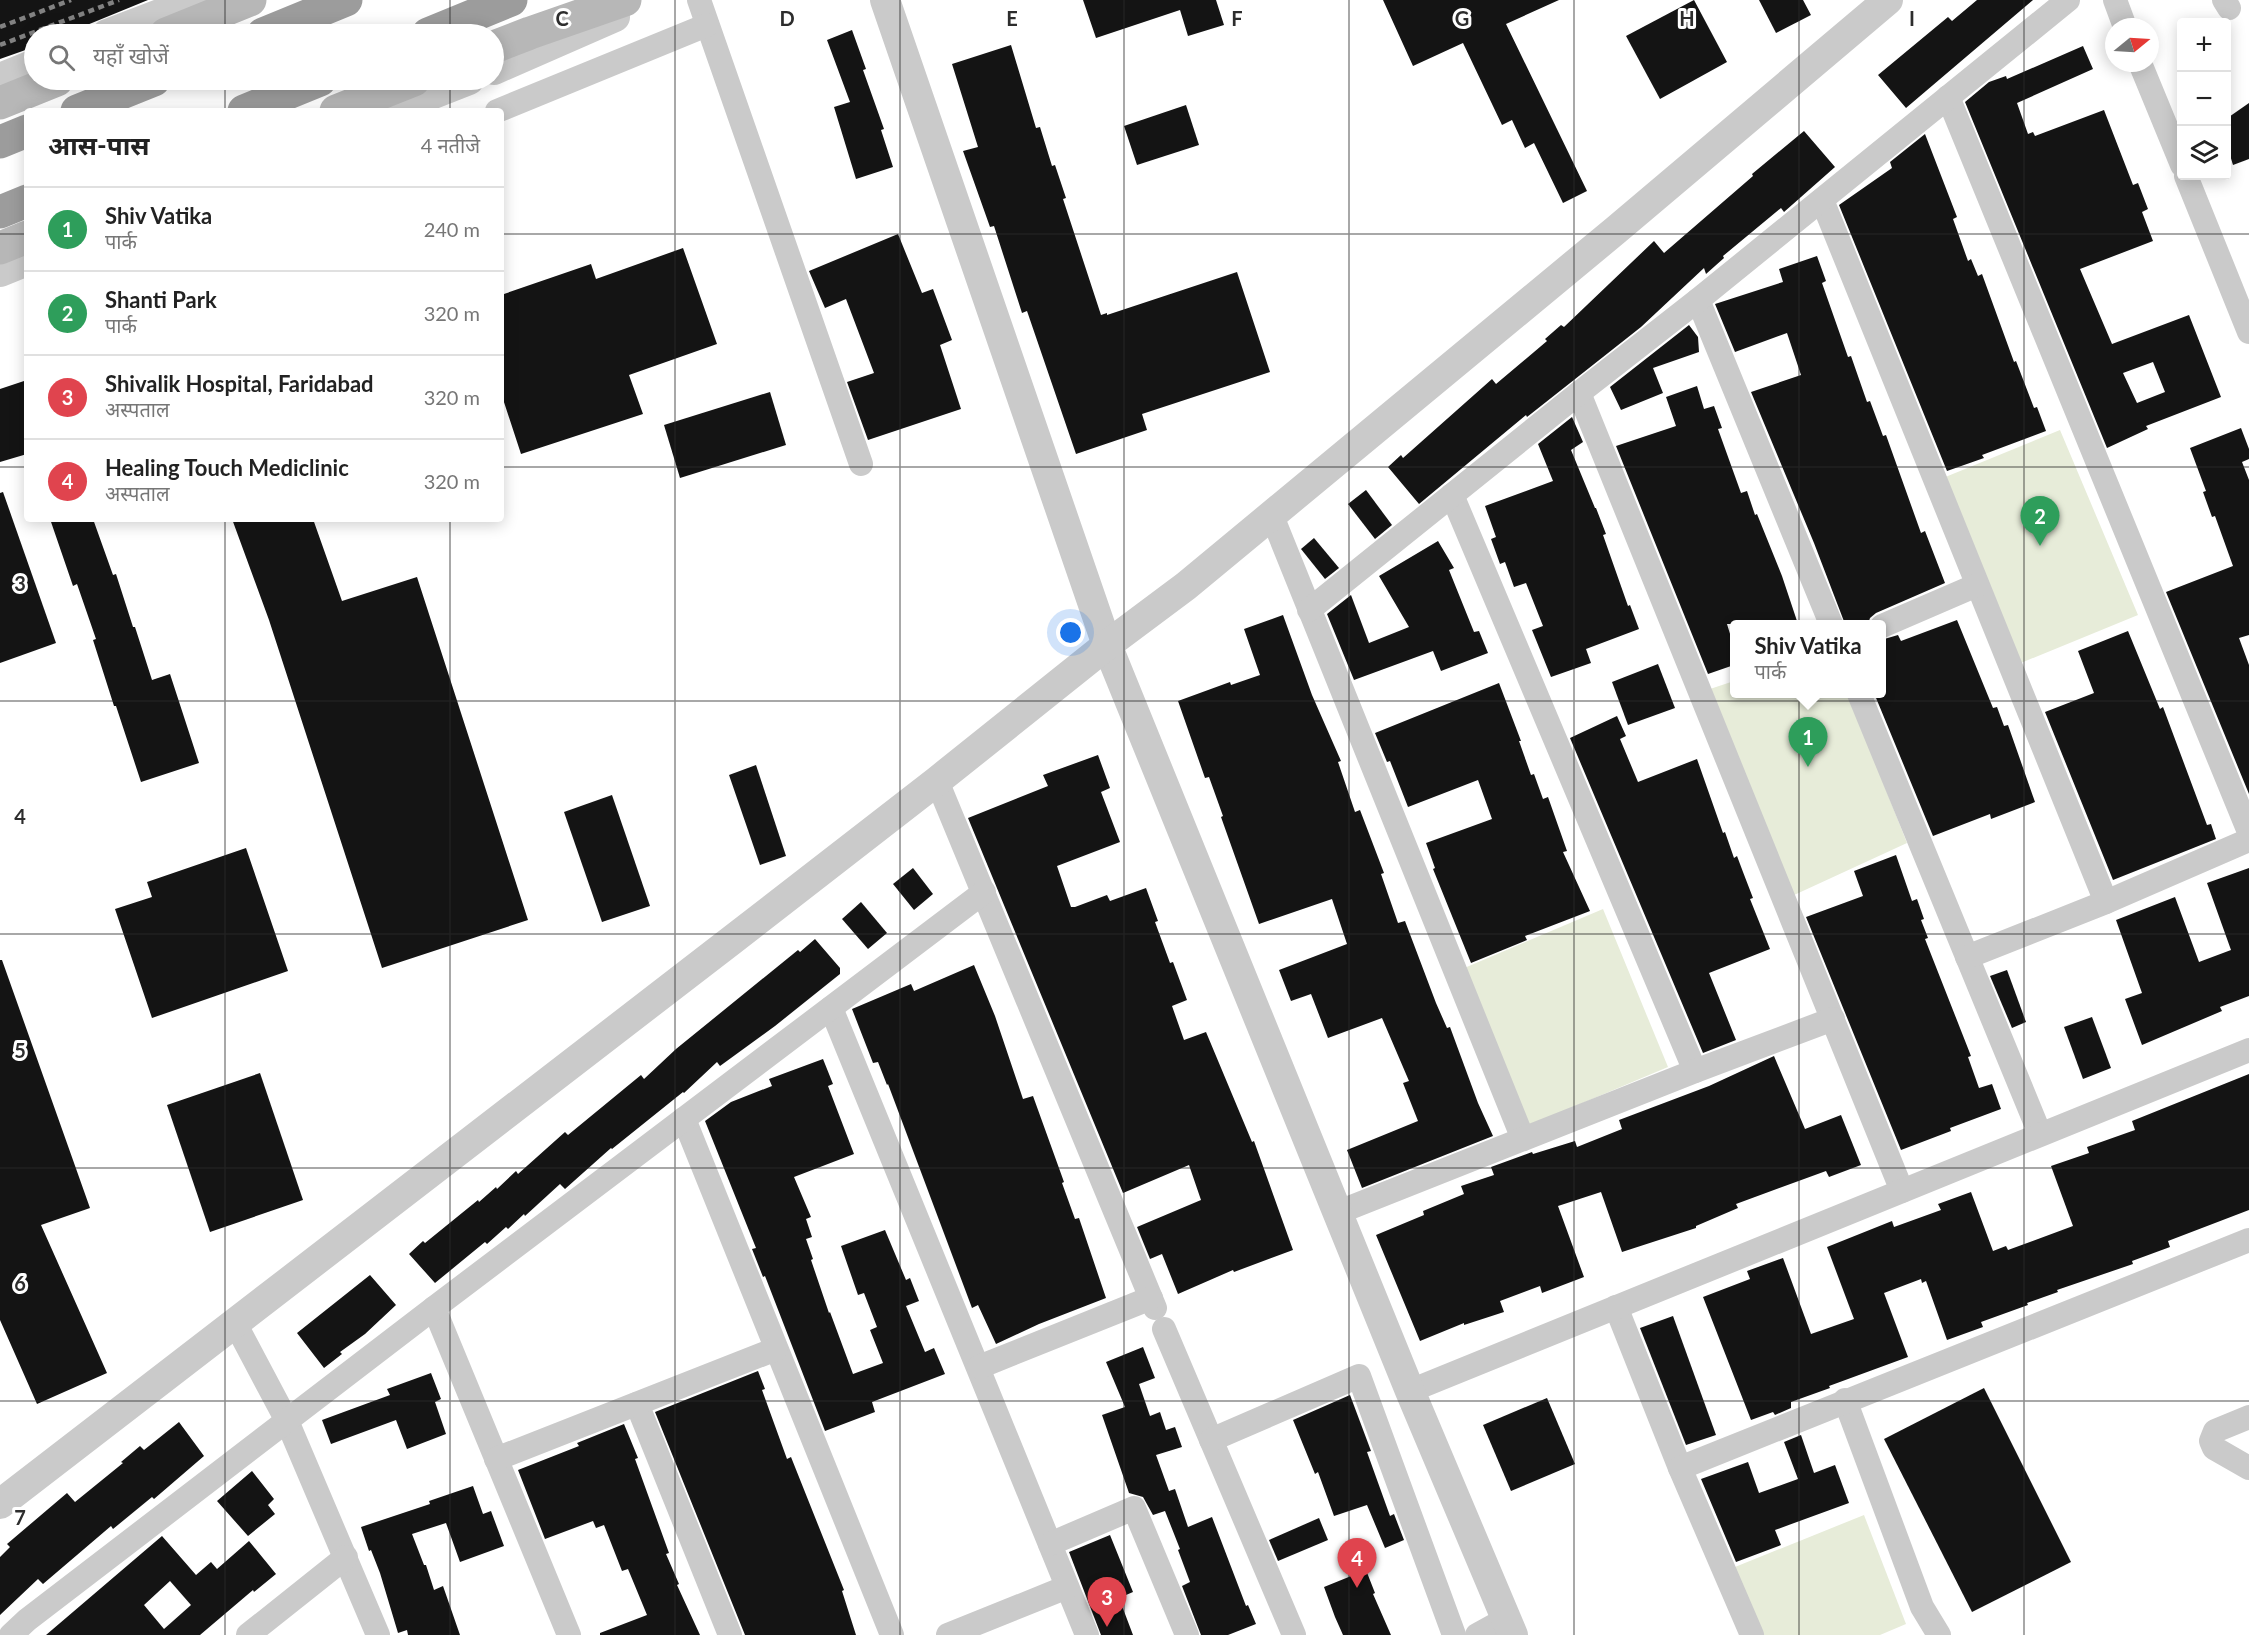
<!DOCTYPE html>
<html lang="hi">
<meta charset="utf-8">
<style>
:root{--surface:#fff;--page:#f6f6f6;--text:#222;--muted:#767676;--line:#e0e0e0;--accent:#f2215a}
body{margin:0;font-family:Lato,"Noto Sans Devanagari",sans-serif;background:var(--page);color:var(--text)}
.controls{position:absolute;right:18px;top:18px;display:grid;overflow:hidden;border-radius:6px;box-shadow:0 3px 15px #0003}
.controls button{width:54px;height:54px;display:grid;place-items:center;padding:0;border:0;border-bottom:2px solid var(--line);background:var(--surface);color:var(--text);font:30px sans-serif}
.compass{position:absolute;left:2105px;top:18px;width:54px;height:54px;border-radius:50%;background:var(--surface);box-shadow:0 3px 15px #0003;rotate:72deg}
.you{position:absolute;left:1071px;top:633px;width:21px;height:21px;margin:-15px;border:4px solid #fff;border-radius:50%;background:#1a73e8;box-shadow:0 0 0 9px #1a73e833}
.badge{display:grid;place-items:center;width:39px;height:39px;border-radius:50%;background:var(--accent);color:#fff;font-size:20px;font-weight:700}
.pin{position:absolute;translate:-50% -50px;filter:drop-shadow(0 2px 3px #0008)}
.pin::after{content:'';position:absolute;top:32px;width:21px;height:18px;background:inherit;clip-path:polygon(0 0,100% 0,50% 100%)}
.popup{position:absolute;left:1730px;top:620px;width:156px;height:78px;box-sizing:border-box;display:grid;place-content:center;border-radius:6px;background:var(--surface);filter:drop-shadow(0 2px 4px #0005);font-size:20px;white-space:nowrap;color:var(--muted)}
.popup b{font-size:22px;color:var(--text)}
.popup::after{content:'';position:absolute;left:50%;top:100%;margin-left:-12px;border:12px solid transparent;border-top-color:var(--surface)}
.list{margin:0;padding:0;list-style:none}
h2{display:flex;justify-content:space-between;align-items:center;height:78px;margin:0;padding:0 24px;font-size:26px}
h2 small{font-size:20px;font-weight:400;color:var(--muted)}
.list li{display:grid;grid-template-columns:39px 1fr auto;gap:18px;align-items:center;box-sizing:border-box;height:84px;padding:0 24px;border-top:2px solid var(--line)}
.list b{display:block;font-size:22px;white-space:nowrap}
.list p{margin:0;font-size:20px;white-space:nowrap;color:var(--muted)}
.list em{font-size:20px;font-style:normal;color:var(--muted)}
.icon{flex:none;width:33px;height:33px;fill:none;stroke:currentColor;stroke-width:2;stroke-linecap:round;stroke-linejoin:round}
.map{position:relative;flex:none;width:2249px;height:1635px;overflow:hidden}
.search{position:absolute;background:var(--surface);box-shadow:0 3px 15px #0003;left:24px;top:24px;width:480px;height:66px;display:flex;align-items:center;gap:15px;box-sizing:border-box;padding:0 21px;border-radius:33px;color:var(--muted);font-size:22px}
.panel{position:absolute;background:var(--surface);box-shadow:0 3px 15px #0003;left:24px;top:108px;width:480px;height:414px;border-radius:6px}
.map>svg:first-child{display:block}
</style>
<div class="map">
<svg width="2249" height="1635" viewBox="0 0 2249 1635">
<rect width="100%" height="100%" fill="#fff"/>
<g fill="#e7ecd9">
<path d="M2060,430L2138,615L2016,665L1943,478Z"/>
<path d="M1734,681V694H1848L1907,843L1792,896L1707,690Z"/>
<path d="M1603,909L1668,1067L1528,1126L1462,969Z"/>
<path d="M1864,1515L1906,1624L1880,1635H1758L1730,1569Z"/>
</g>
<g fill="#141414" fill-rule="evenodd">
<path d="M0,0H148L65,34H34V47L0,59Z"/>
<path d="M1083,0H1216L1224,25L1188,36L1180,10L1096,38Z"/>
<path d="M1383,0H1559L1506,24L1587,191L1563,203L1534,143L1525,148L1512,120L1502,125L1463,43L1413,66Z"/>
<path d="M1694,0L1727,62L1660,99L1626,36Z"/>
<path d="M1759,0H1803L1811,15L1776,33Z"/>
<path d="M1977,0H2033L1906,108L1878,75L1948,17L1952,21Z"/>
<path d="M852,30L866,69L863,70L884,129L881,130L893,167L856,179L834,107L850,102L827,40Z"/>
<path d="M1011,45L1036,128L1040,127L1052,166L1055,165L1066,198L1063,199L1101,315L1107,313V315L1237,272L1270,372L1142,414L1147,430L1076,454L1027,311L1022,313L994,226L990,227L963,151L978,147L952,64Z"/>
<path d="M2083,46L2093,69L2017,103L2028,134L2033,132L2035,136L2104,110L2133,185L2138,183L2148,209L2142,212L2153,241L2080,269L2112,344L2189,315L2221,397L2146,426L2148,429L2107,448L1965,102L1989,82L2006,76L2007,79ZM2153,362L2165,392L2137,403L2123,373Z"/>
<path d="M2249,103V159L2233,165L2226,142V119Z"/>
<path d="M1186,105L1199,145L1137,165L1124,126Z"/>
<path d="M1804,131L1835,167L1784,212L1781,208L1723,256L1724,258L1706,274L1704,268L1641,327L1527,417L1526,415L1419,504L1388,467L1401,455L1403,458L1492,379L1496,384L1547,341L1545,339L1561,325L1564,327L1654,241L1664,253L1753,176L1752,174Z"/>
<path d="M1925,134L1957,217L1953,219L1968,261L1971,259L1978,276L1982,274L2014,362L2016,361L2034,408L2037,407L2046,431L1982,455L1984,458L1947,471L1839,205L1892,168L1890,162Z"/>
<path d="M898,234L922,293L933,289L952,340L940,345L961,409L868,440L847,382L874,373L846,299L825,308L809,271Z"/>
<path d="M683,248L717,344L629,375L643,414L521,454L501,393V295L591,264L596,279Z"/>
<path d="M1817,256L1826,281L1822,283L1848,357L1851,356L1867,402L1870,401L1883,436L1886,435L1921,533L1925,531L1945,583L1876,613L1870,618L1868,624H1845L1814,543L1751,392L1801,375L1787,333L1735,352L1715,304L1783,282L1779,269Z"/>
<path d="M1689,325L1698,337L1699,352L1653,368L1663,393L1621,410L1610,387Z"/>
<path d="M27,380V454L0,462V389Z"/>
<path d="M1697,386L1704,409L1714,406L1722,428L1718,429L1741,493L1747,491L1755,515L1757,514L1782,576L1798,624H1727L1734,647V665L1708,674L1616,446L1676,426L1666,397Z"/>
<path d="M770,392L786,445L680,478L664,425Z"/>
<path d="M1572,417L1583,442L1571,450L1595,508H1596L1606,534L1603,535L1628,606L1630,605L1639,629L1586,649L1591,663L1551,677L1532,630L1543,626L1526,583L1514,587L1505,562L1500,564L1491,539L1496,537L1485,506L1553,481L1538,444Z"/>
<path d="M2241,428L2249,449V459L2242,462L2249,480V635L2239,638L2249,665V794L2166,592L2233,566L2215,516L2212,517L2203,492L2206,491L2190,448Z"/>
<path d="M1366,490L1392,525L1375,539L1348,504Z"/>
<path d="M3,492L56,643L0,663V493Z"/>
<path d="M50,519H93L113,575L116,574L133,627H135L152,680L170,674L199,763L141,782L116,706H114L93,640L96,639L77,584L73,586Z"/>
<path d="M232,519H313L342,601L417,577L528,920L382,968L269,620Z"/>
<path d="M1314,538L1339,568L1325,579L1301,549Z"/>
<path d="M1438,541L1454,568L1449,570L1474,632L1479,631L1488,653L1441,671L1433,651L1354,680L1327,614L1351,595L1369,643L1409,627L1379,576Z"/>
<path d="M1283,615L1312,695L1341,761L1338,762L1355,812L1360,810L1384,873L1381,874L1398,923L1405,921L1436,1003L1447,1028L1450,1027L1478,1103L1493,1136L1362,1188L1347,1150L1418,1121L1403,1083L1409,1081L1382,1018L1328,1038L1311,994L1291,1001L1279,970L1347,944L1332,899L1259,924L1221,817L1223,816L1209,777L1205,778L1178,701L1230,682L1231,685L1260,675L1244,629Z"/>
<path d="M1957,620L1993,708L1997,707L2004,726L2008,725L2035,802L1991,819L1990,814L1933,836L1874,693H1881V640L1898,635L1901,641Z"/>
<path d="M2128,631L2160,709L2163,707L2207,825L2211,824L2216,839L2113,880L2045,712L2094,693L2078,651Z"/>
<path d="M1658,664L1675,708L1628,725L1612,682Z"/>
<path d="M1499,683L1521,741H1519L1531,775L1534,774L1543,799L1548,797L1567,851L1563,852L1590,911L1525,936L1527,940L1471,963L1433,869L1435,868L1426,843L1492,819L1478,780L1408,807L1390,761L1387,762L1375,733Z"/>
<path d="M1617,716L1626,736L1620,739L1638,782L1697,759L1723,833L1725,832L1734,858L1737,856L1743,872L1753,898L1750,899L1770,949L1709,973L1736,1040L1703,1053L1570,738Z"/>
<path d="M1098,755L1110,788L1101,792L1120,842L1057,866L1071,907H1075L1107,895L1110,901L1146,888L1158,921L1155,922L1170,963L1173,962L1187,1000L1172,1006L1184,1040L1206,1032L1252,1142L1254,1141L1293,1250L1234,1272L1233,1270L1178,1294L1162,1254L1150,1259L1137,1227L1201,1200L1189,1165L1123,1193L968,818L1048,786L1043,775Z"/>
<path d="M756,765L786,856L760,865L729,775Z"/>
<path d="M612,795L650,906L602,922L564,812Z"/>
<path d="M246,848L288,971L152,1018L115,909L152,897L147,882Z"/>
<path d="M1896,855L1912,901L1917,899L1924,919L1921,920L1928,938L1925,939L1971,1056L1968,1057L1979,1088L1992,1084L2001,1109L1950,1128L1951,1131L1901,1150L1806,917L1863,896L1854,871Z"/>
<path d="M913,868L933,894L914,910L893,884Z"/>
<path d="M2249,868V996L2220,1007L2222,1011L2142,1045L2125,999L2142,993L2116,920L2175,897L2199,962L2231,950L2207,883Z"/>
<path d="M861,902L887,933L868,949L842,919Z"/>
<path d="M815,939L840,968V974L775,1026L720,1066L717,1062L684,1093L683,1092L612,1149L611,1148L565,1189L560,1184L525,1216L524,1214L508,1229L506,1227L487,1244L485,1242L435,1283L409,1254L423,1241L425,1243L478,1200L479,1202L496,1187L497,1189L516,1171L518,1174L565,1132L568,1135L641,1075L644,1079L676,1049L798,950L800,952Z"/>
<path d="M0,960H2L90,1208L41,1225L107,1373L37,1404L0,1320Z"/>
<path d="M974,965L995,1016L1023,1099L1033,1096L1064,1182L1062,1183L1075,1219L1079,1218L1106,1298L1039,1324L996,1344L978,1305L972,1308L888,1084L887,1085L878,1062L873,1063L852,1009L911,984L914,991Z"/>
<path d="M2007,970L2026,1022L2012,1028L1990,976Z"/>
<path d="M2092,1017L2111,1068L2083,1079L2064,1027Z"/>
<path d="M1774,1056L1805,1129L1841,1115L1861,1165L1829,1177L1826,1171L1736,1204L1738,1208L1696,1226V1228L1622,1252L1601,1192L1558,1206L1584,1277L1542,1293L1540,1286L1500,1301L1504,1312L1464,1325V1323L1420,1341L1376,1235L1424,1215L1423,1211L1464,1194L1461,1186L1494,1175L1491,1167L1532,1152L1533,1154L1575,1141L1577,1147L1622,1129L1619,1120L1709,1086Z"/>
<path d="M823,1059L833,1084L828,1086L854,1154L794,1177L811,1217L806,1219L812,1237L806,1239L813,1259L811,1260L829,1313L830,1312L853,1374L883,1363L870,1330L877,1327L864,1293L858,1295L841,1246L885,1230L906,1280L910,1278L919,1301L906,1306L925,1352L934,1348L945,1374L872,1402L875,1412L825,1431L765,1276L763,1277L752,1249L756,1248L705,1121L731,1102L772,1086L769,1079Z"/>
<path d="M260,1073L303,1200L210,1232L167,1105Z"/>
<path d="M2249,1074V1210L2168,1241L2170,1247L2132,1261L2133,1264L2057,1290L2058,1292L2027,1303L2028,1305L1981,1322L1983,1327L1947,1340L1926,1281L1922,1283L1921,1279L1884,1293L1908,1357L1829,1386L1830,1388L1791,1402V1408L1775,1415L1773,1412L1751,1420L1703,1297L1750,1279L1747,1271L1783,1258L1811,1334L1854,1319L1827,1247L1892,1221L1894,1227L1941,1210L1938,1204L1971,1192L1993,1251L2006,1246L2008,1250L2073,1226L2051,1166L2089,1153L2087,1147L2135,1130L2132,1121Z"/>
<path d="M370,1275L396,1305L365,1334L340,1352L342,1354L324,1368L297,1333Z"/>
<path d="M1673,1316L1716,1435L1686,1445L1640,1328Z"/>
<path d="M1143,1347L1155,1378L1139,1384L1150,1416L1160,1412L1166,1430L1175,1427L1182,1447L1156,1455L1169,1491L1175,1489L1188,1527L1212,1517L1246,1606L1248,1605L1256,1624L1228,1635H1201L1182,1586L1190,1582L1178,1550L1180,1549L1165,1511L1153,1515L1143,1497L1129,1493L1102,1415L1125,1407L1106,1362Z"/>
<path d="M758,1371L765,1389L762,1390L787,1459L791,1457L844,1590L842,1591L856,1635H745L655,1412Z"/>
<path d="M431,1373L441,1399L435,1402L446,1434L407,1449L396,1420L331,1444L322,1420L390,1395L387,1389Z"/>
<path d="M1984,1388L2071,1562L1972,1612L1884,1439Z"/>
<path d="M1350,1395L1371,1451L1367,1452L1390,1516L1394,1514L1404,1540L1385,1548L1367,1505L1334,1516L1318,1472L1315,1474L1293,1420Z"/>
<path d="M1547,1398L1575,1464L1511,1491L1483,1425Z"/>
<path d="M179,1422L204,1456L154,1499L152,1497L113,1529L111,1526L43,1584L38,1579L0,1615V1557L10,1547L7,1544L67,1493L75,1502L123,1463L121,1462L140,1446L144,1450Z"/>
<path d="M624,1424L638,1458L635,1459L669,1553L666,1554L679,1584L677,1585L700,1635H600V1633L647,1615L628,1569L622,1571L604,1525L596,1528L593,1521L545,1539L518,1470L579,1446L577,1443Z"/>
<path d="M1801,1435L1814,1473L1835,1465L1849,1503L1775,1530L1781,1545L1736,1562L1701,1479L1748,1462L1759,1493L1798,1479L1784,1442Z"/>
<path d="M252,1471L274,1499L268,1505L275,1514L248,1536L217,1501Z"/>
<path d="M473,1486L483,1514L491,1511L504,1546L460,1562L446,1523L412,1534L424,1565H426L434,1590L443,1586L460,1635H408L407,1630L398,1633L380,1573L371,1550L369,1551L361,1527L430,1504L429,1501Z"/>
<path d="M1319,1518L1328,1540L1278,1561L1269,1540Z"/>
<path d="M1110,1535L1133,1592L1119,1598L1133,1635H1101L1069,1552Z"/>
<path d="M162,1536L196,1575L211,1562L217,1569L249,1541L276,1574L254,1592L253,1590L200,1635H46ZM170,1581L191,1605L164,1629L144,1605Z"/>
<path d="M1366,1570L1375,1593L1373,1594L1391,1635H1343L1335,1617L1324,1587Z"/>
</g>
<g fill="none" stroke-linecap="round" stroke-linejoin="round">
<g stroke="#cacaca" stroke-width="24">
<path d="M699,0L861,464"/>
<path d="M2115,0L2125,27"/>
<path d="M2224,0L2229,8"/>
<path d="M2140,63L2182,165"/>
<path d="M1948,97L2249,832"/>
<path d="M497,111L707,25"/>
<path d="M2186,176L2249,332"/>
<path d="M1822,200L2106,902"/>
<path d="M1698,300L1831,624"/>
<path d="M1579,393L1902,1191"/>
<path d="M1452,495L1695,1071"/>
<path d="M1272,516L1523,1139"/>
<path d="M1309,610L1579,393L1698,300L2068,0"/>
<path d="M1882,626L1977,585"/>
<path d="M1859,694L2040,1134"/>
<path d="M937,781L1155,1308"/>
<path d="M1967,957L2106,902L2249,840"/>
<path d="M831,1008L1087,1635"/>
<path d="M684,1119L892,1635"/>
<path d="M1339,1212L1695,1071L1833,1019"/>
<path d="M1616,1307L1680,1468L1752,1635"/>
<path d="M434,1308L569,1635"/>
<path d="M235,1323L287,1421L378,1635"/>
<path d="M1164,1329L1294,1635"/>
<path d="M979,1367L1151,1298"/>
<path d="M1410,1391L2249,1050"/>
<path d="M1845,1400L1922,1607L1939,1635"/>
<path d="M637,1404L730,1635"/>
<path d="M2249,1417L2215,1431L2211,1441L2214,1448L2249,1468"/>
<path d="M1211,1440L1359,1376L1454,1635"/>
<path d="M496,1459L776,1349"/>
<path d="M1680,1468L2249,1240"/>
<path d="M1050,1544L1134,1508L1187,1635"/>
<path d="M11,1635L27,1620L434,1308L984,892"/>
<path d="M248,1635L346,1557"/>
<path d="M948,1635L1067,1587"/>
<path d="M1477,1635L1506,1619"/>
</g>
<g stroke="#cacaca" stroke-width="30">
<path d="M885,0L1107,645L1410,1391L1513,1635"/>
<path d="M107,34L196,0"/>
<path d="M494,70L615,17"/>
<path d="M0,78L34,64"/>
<path d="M390,111L469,80"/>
<path d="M0,272L27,261"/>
<path d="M0,1504L732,940L937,781L1107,645L1186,586L1616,230L1888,0"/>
</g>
<g stroke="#b7b7b7" stroke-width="33">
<path d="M166,34L250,0"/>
<path d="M494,47L530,33L625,0"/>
<path d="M0,103L57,80"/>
<path d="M336,111L414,80"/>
<path d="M0,248L27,237"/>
</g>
<g stroke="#9c9c9c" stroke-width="33">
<path d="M263,34L346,0"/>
<path d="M428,34L511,0"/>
<path d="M77,111L154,80"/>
<path d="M244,111L320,80"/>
<path d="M0,142L27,131"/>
<path d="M0,212L27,201"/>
</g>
<g stroke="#828282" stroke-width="4.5" stroke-dasharray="6 4.5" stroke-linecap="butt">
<path d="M0,27L71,0"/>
<path d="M0,45L119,0"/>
</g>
</g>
<path fill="none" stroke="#2d2d2d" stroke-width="1.5" stroke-opacity="0.55" d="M225,0V34M450,0V34M675,0V1635M900,0V1635M1124,0V1635M1349,0V1635M1574,0V1635M1799,0V1635M2024,0V1635M225,80V111M450,80V111M0,234H27M501,234H2249M0,467H27M501,467H2249M225,519V1635M450,519V1635M0,701H2249M0,934H2249M0,1168H2249M0,1401H2249"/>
<g font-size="20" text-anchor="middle" font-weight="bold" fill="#2d2d2d" stroke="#fff" stroke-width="6" stroke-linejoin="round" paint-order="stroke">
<text x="562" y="26">C</text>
<text x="787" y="26">D</text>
<text x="1012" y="26">E</text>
<text x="1237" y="26">F</text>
<text x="1462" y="26">G</text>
<text x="1687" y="26">H</text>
<text x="1912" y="26">I</text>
<text x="20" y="591">3</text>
<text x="20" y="824">4</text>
<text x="20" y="1058">5</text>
<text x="20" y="1291">6</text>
<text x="20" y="1525">7</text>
</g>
</svg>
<div class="controls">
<button>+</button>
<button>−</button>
<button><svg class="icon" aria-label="layers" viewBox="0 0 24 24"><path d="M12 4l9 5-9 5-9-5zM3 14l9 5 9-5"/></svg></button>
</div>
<svg class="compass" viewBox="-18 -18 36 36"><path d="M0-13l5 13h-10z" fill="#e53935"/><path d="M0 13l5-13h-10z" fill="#767676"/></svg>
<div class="you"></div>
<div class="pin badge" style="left:1808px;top:767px;background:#2e9e5b">1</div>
<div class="popup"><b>Shiv Vatika</b>पार्क</div>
<div class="pin badge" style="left:2040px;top:546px;background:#2e9e5b">2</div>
<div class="pin badge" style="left:1107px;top:1627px;background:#e0444e">3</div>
<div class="pin badge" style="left:1357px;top:1588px;background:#e0444e">4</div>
<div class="search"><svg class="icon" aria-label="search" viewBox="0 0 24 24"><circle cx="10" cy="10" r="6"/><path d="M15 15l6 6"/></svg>यहाँ खोजें</div>
<section class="panel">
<h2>आस-पास<small>4 नतीजे</small></h2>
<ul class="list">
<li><span class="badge" style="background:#2e9e5b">1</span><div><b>Shiv Vatika</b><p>पार्क</p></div><em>240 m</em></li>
<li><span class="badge" style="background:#2e9e5b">2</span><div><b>Shanti Park</b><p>पार्क</p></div><em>320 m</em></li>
<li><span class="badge" style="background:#e0444e">3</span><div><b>Shivalik Hospital, Faridabad</b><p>अस्पताल</p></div><em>320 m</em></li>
<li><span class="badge" style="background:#e0444e">4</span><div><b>Healing Touch Mediclinic</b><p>अस्पताल</p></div><em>320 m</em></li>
</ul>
</section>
</div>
